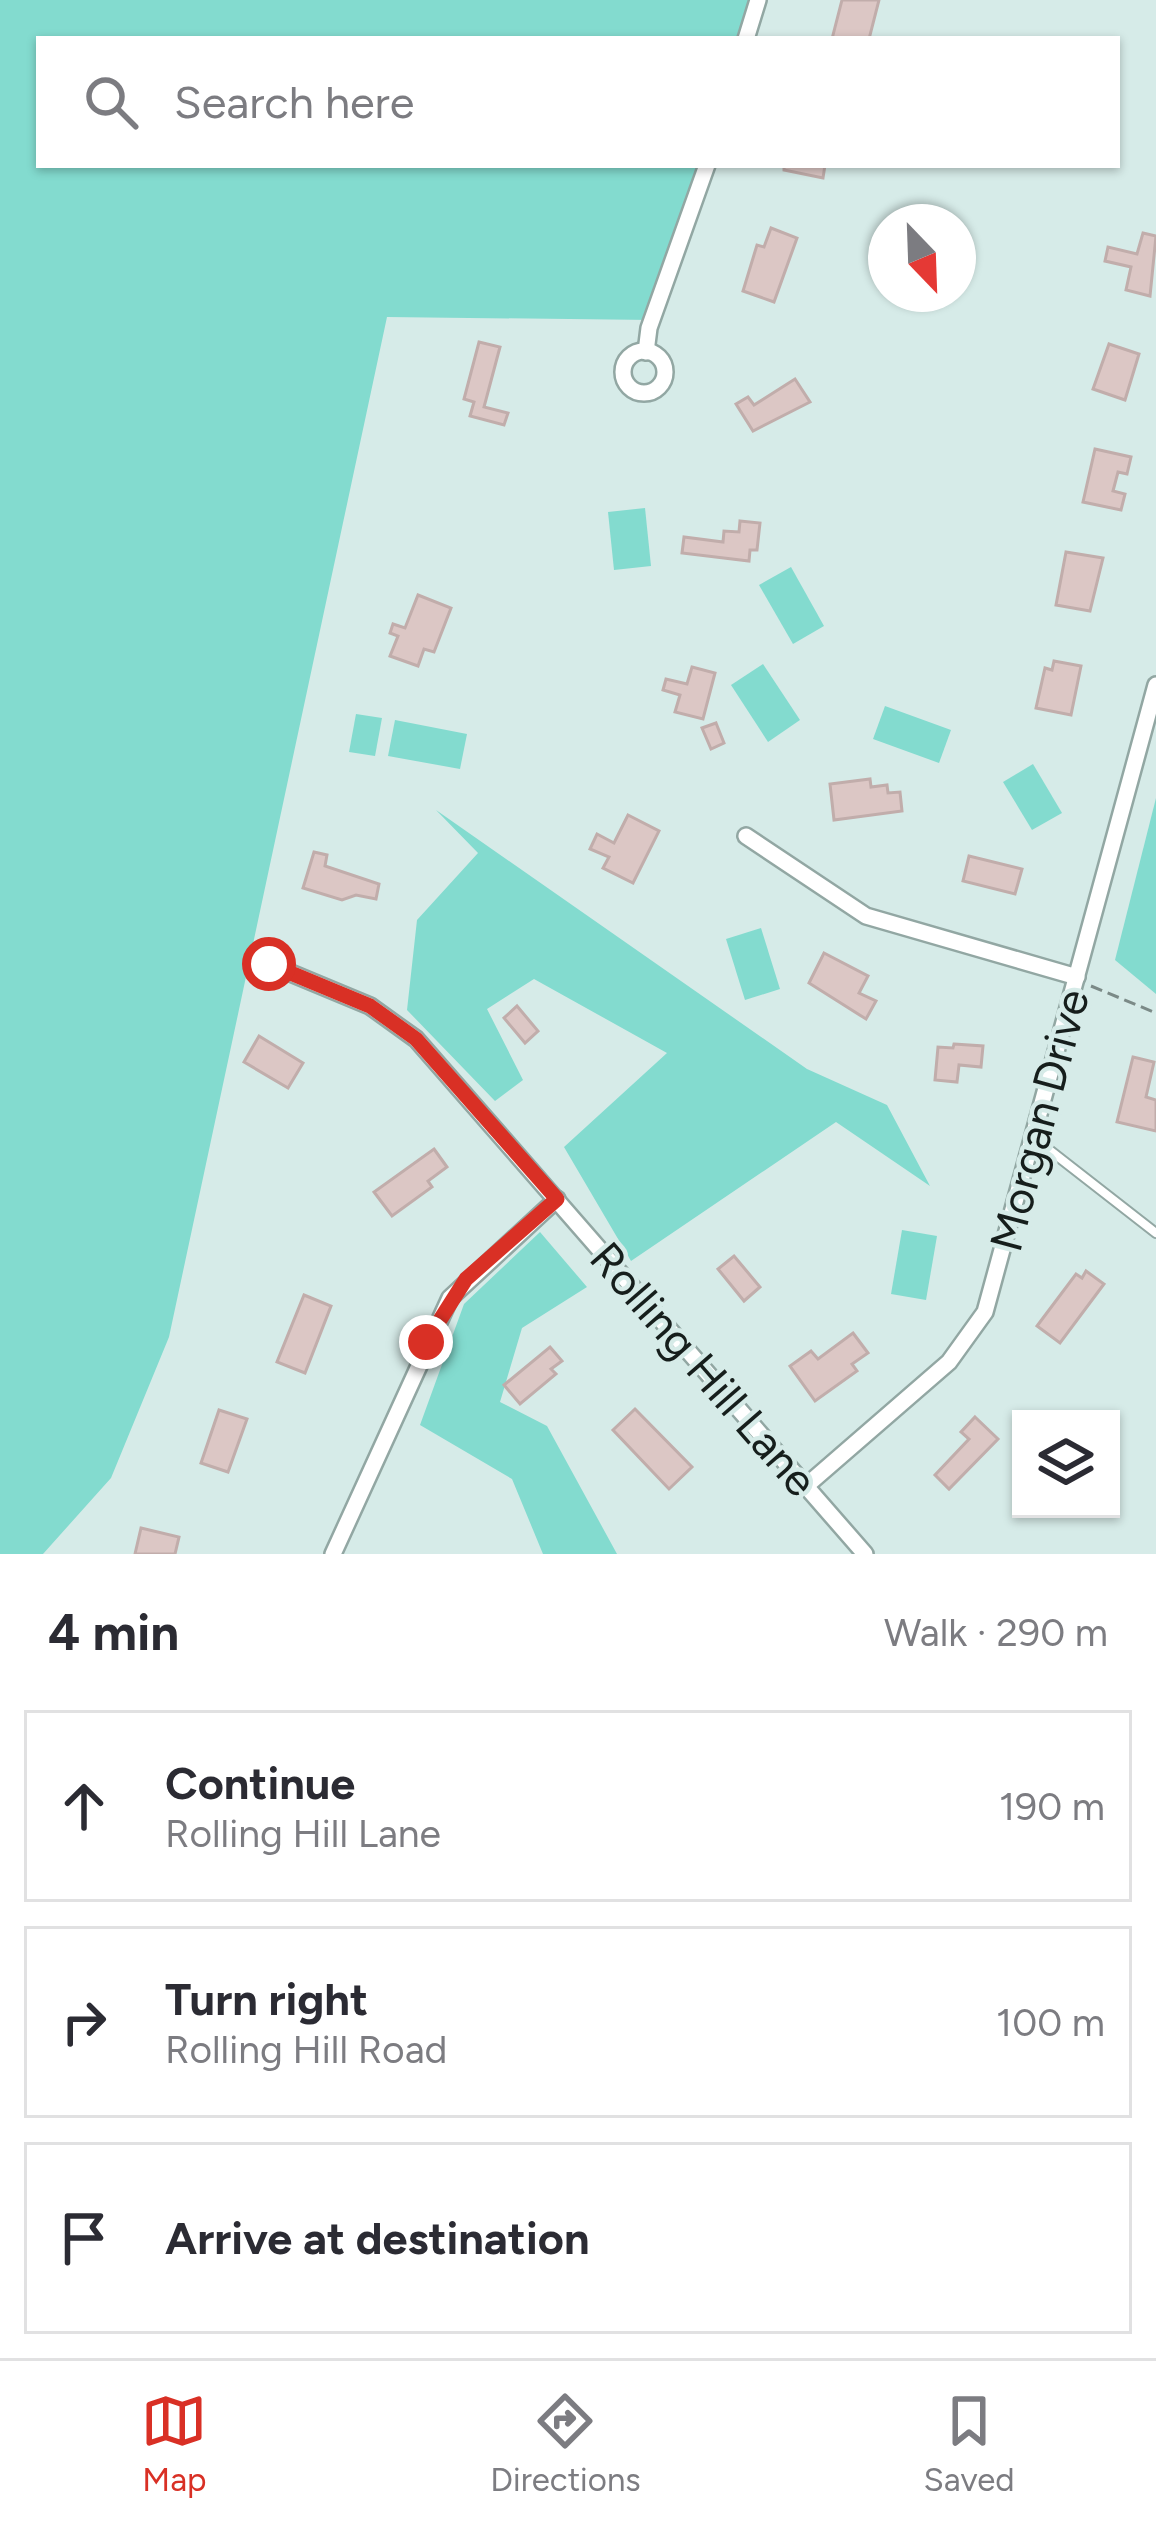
<!DOCTYPE html>
<meta charset="utf-8">
<style>
:root{--surface:#fff;--page:#f2f2f3;--text:#2b2b33;--muted:#7c7c81;--line:#e1e1e2;--accent:#d93025}
body{margin:0;font-family:Figtree,sans-serif;background:var(--page);color:var(--text)}
.controls{position:absolute;right:36px;bottom:36px;display:grid;overflow:hidden;border-radius:0px;box-shadow:0 3px 9px #0004}
.controls button{width:108px;height:108px;display:grid;place-items:center;padding:0;border:0;border-bottom:3px solid var(--line);background:var(--surface);color:var(--text);font:60px sans-serif}
.compass{position:absolute;left:868px;top:204px;width:108px;height:108px;border-radius:50%;background:var(--surface);box-shadow:0 3px 9px #0004;rotate:157deg}
.stop{position:absolute;width:36px;height:36px;margin:-27px;border:9px solid #d93025;border-radius:50%;background:#fff}
.stop.end{background:#d93025;border-color:#fff;box-shadow:0 3px 12px #0008}
.list{margin:0;padding:0;list-style:none}
h2{display:flex;justify-content:space-between;align-items:center;height:156px;margin:0;padding:0 48px;font-size:51px}
h2 small{font-size:39px;font-weight:400;color:var(--muted)}
.list li{display:grid;grid-template-columns:78px 1fr auto;gap:36px;align-items:center;box-sizing:border-box;height:192px;margin:0 24px 24px;padding:0 24px;border:3px solid var(--line);border-radius:0px}
.list b{display:block;font-size:45px;white-space:nowrap}
.list p{margin:0;font-size:39px;white-space:nowrap;color:var(--muted)}
.list em{font-size:39px;font-style:normal;color:var(--muted)}
.icon{flex:none;width:66px;height:66px;fill:none;stroke:currentColor;stroke-width:2;stroke-linecap:round;stroke-linejoin:round}
.map{position:relative;flex:none;width:1156px;height:1554px;overflow:hidden}
.search{position:absolute;background:var(--surface);box-shadow:0 3px 9px #0004;left:36px;right:36px;top:36px;height:132px;display:flex;align-items:center;gap:30px;box-sizing:border-box;padding:0 42px;border-radius:0px;color:var(--muted);font-size:45px}
.sheet{height:804px;background:var(--surface)}
nav{display:flex;justify-content:space-around;align-items:center;box-sizing:border-box;height:168px;border-top:3px solid var(--line);background:var(--surface);font-size:33px;color:var(--muted)}
nav a{display:grid;justify-items:center;gap:6px}
nav .on{color:var(--accent)}
.map>svg:first-child{display:block}
</style>
<div class="map">
<svg width="1156" height="1554" viewBox="0 0 1156 1554">
<rect width="100%" height="100%" fill="#d6ebe8"/>
<g fill="#83dbcf">
<path d="M0,0H758L746,39H39V165H707L652,320L387,317L169,1337L111,1478L43,1554H0Z"/>
<path d="M645,508L651,566L614,570L608,512Z"/>
<path d="M791,567L824,626L793,644L759,585Z"/>
<path d="M763,664L800,720L768,742L731,685Z"/>
<path d="M885,706L951,730L939,763L873,739Z"/>
<path d="M356,714L382,718L375,756L349,752Z"/>
<path d="M395,720L467,734L460,769L388,756Z"/>
<path d="M1033,764L1062,813L1032,830L1003,782Z"/>
<path d="M1156,798V994L1115,960Z"/>
<path d="M436,810L807,1069L887,1105L930,1186L836,1122L631,1261L564,1147L667,1053L534,979L487,1009L523,1080L495,1101L407,1010L417,920L478,853Z"/>
<path d="M761,928L780,989L745,1000L726,939Z"/>
<path d="M902,1230L937,1236L926,1300L891,1294Z"/>
<path d="M540,1232L587,1287L522,1328L500,1402L547,1426L617,1554H543L512,1479L420,1425L464,1304Z"/>
</g>
<g fill="#dcc7c5" stroke="#c1adab" stroke-width="3">
<path d="M842,0H879L869,39H832Z"/>
<path d="M784,165H825L823,178L784,170Z"/>
<path d="M771,228L797,238L774,302L743,291L757,245L764,247Z"/>
<path d="M1143,233L1156,236L1150,296L1126,290L1131,267L1105,261L1108,247L1137,254Z"/>
<path d="M479,342L500,347L484,407L508,413L504,425L470,416L474,402L464,399Z"/>
<path d="M1109,344L1139,354L1125,400L1093,389Z"/>
<path d="M795,379L810,402L753,431L736,404L748,397L754,405Z"/>
<path d="M1095,449L1131,457L1127,474L1118,472L1113,491L1125,494L1121,510L1083,502Z"/>
<path d="M740,521L760,523L757,550H750L749,561L682,553L684,537L723,542L724,531L739,532Z"/>
<path d="M1066,552L1103,558L1090,611L1056,605Z"/>
<path d="M418,595L451,608L434,652L424,649L418,666L390,656L398,636L390,633L393,624L405,628Z"/>
<path d="M1054,661L1081,666L1071,715L1036,708L1045,668L1052,670Z"/>
<path d="M692,667L715,673L703,719L675,712L680,695L663,690L666,679L687,684Z"/>
<path d="M716,723L724,743L711,749L702,728Z"/>
<path d="M870,779L871,787L887,785L888,793L900,792L902,811L834,820L830,784Z"/>
<path d="M628,815L659,831L633,883L603,868L609,857L590,849L597,834L614,843Z"/>
<path d="M314,852L327,855L325,866L379,884L376,899L356,895L342,900L303,888Z"/>
<path d="M969,856L1022,869L1015,894L963,881Z"/>
<path d="M824,953L868,976L859,993L876,1001L866,1019L809,983Z"/>
<path d="M517,1006L538,1031L525,1043L504,1018Z"/>
<path d="M259,1036L303,1063L288,1088L244,1062Z"/>
<path d="M954,1044L983,1046L981,1067L959,1065L957,1082L935,1080L938,1047L953,1048Z"/>
<path d="M1133,1057L1154,1062L1146,1097L1156,1100V1131L1117,1122Z"/>
<path d="M434,1149L447,1167L428,1181L432,1187L392,1216L374,1192Z"/>
<path d="M734,1256L760,1287L744,1301L718,1269Z"/>
<path d="M1086,1271L1104,1284L1060,1343L1037,1326L1076,1274L1082,1278Z"/>
<path d="M304,1295L331,1306L305,1373L277,1362Z"/>
<path d="M853,1333L868,1353L852,1364L857,1371L815,1401L790,1366L811,1351L818,1359Z"/>
<path d="M550,1347L562,1361L551,1369L556,1374L520,1404L504,1385Z"/>
<path d="M635,1409L692,1467L669,1489L613,1430Z"/>
<path d="M219,1410L247,1419L228,1472L201,1463Z"/>
<path d="M975,1417L998,1439L949,1489L935,1475L969,1439L961,1432Z"/>
<path d="M141,1528L179,1537L175,1554H135Z"/>
</g>
<g fill="none" stroke-linecap="round" stroke-linejoin="round">
<defs>
<path id="service" d="M1034,1138L1156,1233"/>
<g id="minor">
<path d="M746,39L758,0"/>
<circle cx="644" cy="372" r="21"/>
<path d="M646,352L649,328L707,165"/>
<path d="M746,836L866,916L1077,977"/>
<path d="M269,964L370,1006L416,1039L865,1554"/>
<path d="M806,1486L949,1362L985,1312L1156,685"/>
<path d="M333,1554L450,1298L557,1199"/>
</g>
</defs>
<use href="#service" stroke="#92a7a3" stroke-width="12"/>
<use href="#minor" stroke="#92a7a3" stroke-width="20"/>
<path stroke="#7b8a87" stroke-width="3" stroke-dasharray="12 6" stroke-linecap="butt" d="M1091,986L1156,1013"/>
<use href="#service" stroke="#fff" stroke-width="8"/>
<use href="#minor" stroke="#fff" stroke-width="15"/>
</g>
<g fill="none" stroke-linecap="round" stroke-linejoin="round">
<path stroke="#d93025" stroke-width="15" d="M269,964L370,1006L416,1039L557,1199L466,1279L426,1342"/>
</g>
<g text-anchor="middle" dominant-baseline="central" stroke-width="9" stroke-linejoin="round" paint-order="stroke">
<g font-size="45" fill="#161e1c" stroke="#d6ebe8">
<text transform="translate(1039 1120) rotate(-75)">Morgan Drive</text>
<text transform="translate(704 1369) rotate(49)">Rolling Hill Lane</text>
</g>
</g>
</svg>
<div class="controls">
<button><svg class="icon" aria-label="layers" viewBox="0 0 24 24"><path d="M12 4l9 5-9 5-9-5zM3 14l9 5 9-5"/></svg></button>
</div>
<svg class="compass" viewBox="-18 -18 36 36"><path d="M0-13l5 13h-10z" fill="#e53935"/><path d="M0 13l5-13h-10z" fill="#7c7c81"/></svg>
<div class="stop" style="left:269px;top:964px"></div>
<div class="stop end" style="left:426px;top:1342px"></div>
<div class="search"><svg class="icon" aria-label="search" viewBox="0 0 24 24"><circle cx="10" cy="10" r="6"/><path d="M15 15l6 6"/></svg>Search here</div>
</div>
<section class="sheet">
<h2>4 min<small>Walk · 290 m</small></h2>
<ul class="list">
<li><svg class="icon" aria-label="ahead" viewBox="0 0 24 24"><path d="M12 20V5M6 11l6-6 6 6"/></svg><div><b>Continue</b><p>Rolling Hill Lane</p></div><em>190 m</em></li>
<li><svg class="icon" aria-label="right" viewBox="0 0 24 24"><path d="M7 20v-9h11M14 6l5 5-5 5"/></svg><div><b>Turn right</b><p>Rolling Hill Road</p></div><em>100 m</em></li>
<li><svg class="icon" aria-label="arrive" viewBox="0 0 24 24"><path d="M6 21V4h12l-3 4 3 4H6"/></svg><div><b>Arrive at destination</b></div></li>
</ul>
</section>
<nav>
<a class="on"><svg class="icon" aria-label="map" viewBox="0 0 24 24"><path d="M3 6l6-2 6 2 6-2v14l-6 2-6-2-6 2zM9 4v14M15 6v14"/></svg>Map</a>
<a><svg class="icon" aria-label="directions" viewBox="0 0 24 24"><path d="M12 3l9 9-9 9-9-9zM9 14v-3h6M13 9l2 2-2 2"/></svg>Directions</a>
<a><svg class="icon" aria-label="saved" viewBox="0 0 24 24"><path d="M7 4h10v16l-5-4-5 4z"/></svg>Saved</a>
</nav>
